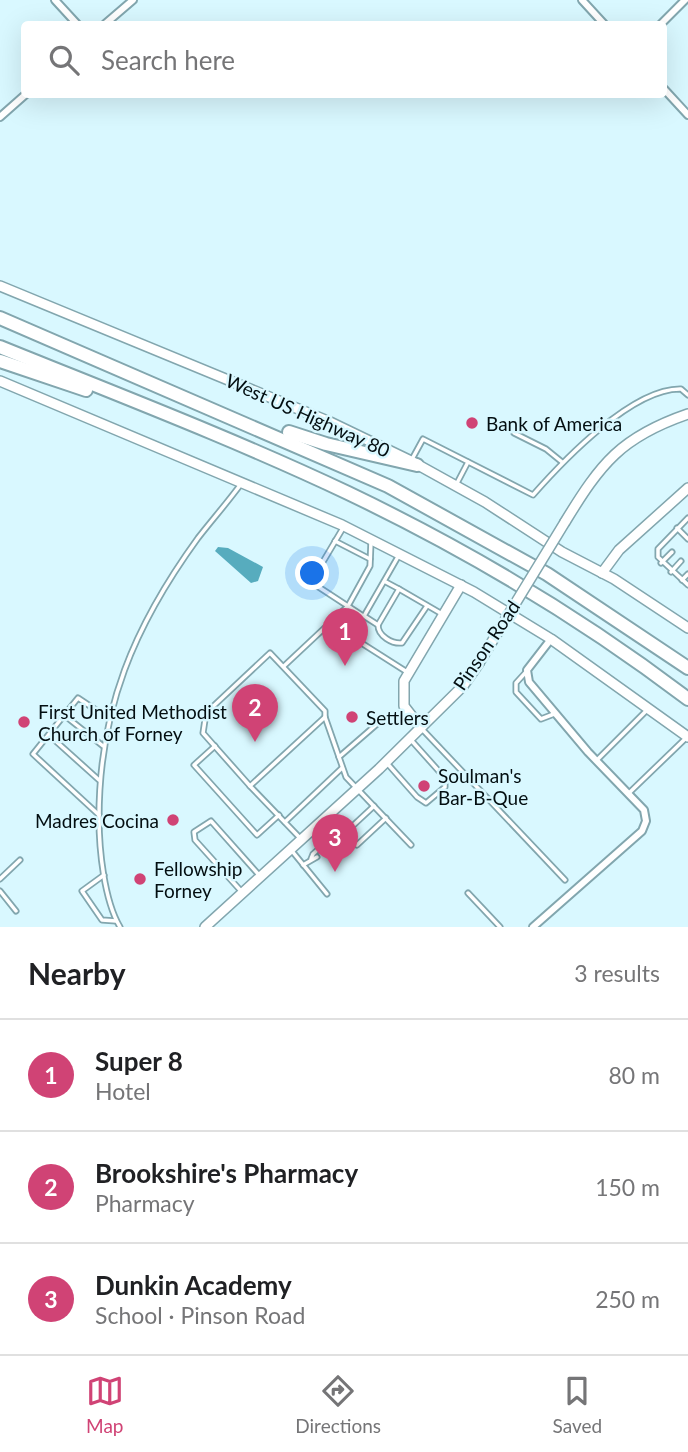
<!DOCTYPE html>
<meta charset="utf-8">
<style>
:root{--surface:#fff;--page:#f6f6f6;--text:#202124;--muted:#757577;--line:#e0e0e0;--accent:#d04375}
body{margin:0;font-family:Lato,sans-serif;background:var(--page);color:var(--text)}
.you{position:absolute;left:313px;top:574px;width:24px;height:24px;margin:-18px;border:5px solid #fff;border-radius:50%;background:#1a73e8;box-shadow:0 0 0 10px #1a73e833}
.badge{display:grid;place-items:center;width:46px;height:46px;border-radius:50%;background:var(--accent);color:#fff;font-size:23px;font-weight:700}
.pin{position:absolute;translate:-50% -58px;filter:drop-shadow(0 2px 4px #0008)}
.pin::after{content:'';position:absolute;top:37px;width:24px;height:21px;background:inherit;clip-path:polygon(0 0,100% 0,50% 100%)}
.list{margin:0;padding:0;list-style:none}
h2{display:flex;justify-content:space-between;align-items:center;height:91px;margin:0;padding:0 28px;font-size:30px}
h2 small{font-size:23px;font-weight:400;color:var(--muted)}
.list li{display:grid;grid-template-columns:46px 1fr auto;gap:21px;align-items:center;box-sizing:border-box;height:112px;padding:0 28px;border-top:2px solid var(--line)}
.list b{display:block;font-size:26px;white-space:nowrap}
.list p{margin:0;font-size:23px;white-space:nowrap;color:var(--muted)}
.list em{font-size:23px;font-style:normal;color:var(--muted)}
.icon{flex:none;width:38px;height:38px;fill:none;stroke:currentColor;stroke-width:2;stroke-linecap:round;stroke-linejoin:round}
.map{position:relative;flex:none;width:688px;height:927px;overflow:hidden}
.search{position:absolute;background:var(--surface);box-shadow:0 7px 28px #0002;left:21px;right:21px;top:21px;height:77px;display:flex;align-items:center;gap:18px;box-sizing:border-box;padding:0 24px;border-radius:7px;color:var(--muted);font-size:26px}
.sheet{height:427px;background:var(--surface)}
nav{display:flex;justify-content:space-around;align-items:center;box-sizing:border-box;height:98px;border-top:2px solid var(--line);background:var(--surface);font-size:19px;color:var(--muted)}
nav a{display:grid;justify-items:center;gap:4px}
nav .on{color:var(--accent)}
.map>svg:first-child{display:block}
</style>
<div class="map">
<svg width="688" height="927" viewBox="0 0 688 927">
<rect width="100%" height="100%" fill="#d9f8ff"/>
<path fill="#57acbe" d="M218,547L228,548L263,567L258,581L251,583L215,551Z"/>
<g fill="none" stroke-linecap="round" stroke-linejoin="round">
<defs>
<g id="lane">
<path d="M514,433L546,449L562,462"/>
<path d="M411,461L423,439L533,495C563,461 632,388 681,389L688,395"/>
<path d="M456,485L468,462"/>
<path d="M688,518L658,549V557L688,585"/>
<path d="M343,528L311,582L363,616"/>
<path d="M677,528L688,539"/>
<path d="M335,541L370,559"/>
<path d="M661,563L672,552"/>
<path d="M671,572L681,561"/>
<path d="M682,580L688,574"/>
<path d="M384,581L399,589L378,625L364,616L399,555"/>
<path d="M399,589L442,614"/>
<path d="M337,617L352,637L407,672"/>
<path d="M378,625C378,636 392,644 402,643L427,606"/>
<path d="M284,666L348,606L370,566L371,541"/>
<path d="M526,672L516,683V692L541,719L554,714"/>
<path d="M64,715L103,746"/>
<path d="M422,729L565,880"/>
<path d="M49,735L99,780"/>
<path d="M215,746L194,765L257,835L279,815"/>
<path d="M339,757L384,718L405,712"/>
<path d="M596,761L647,710"/>
<path d="M386,762L417,797L426,803L445,787V778L411,740"/>
<path d="M250,786L203,733L206,713L270,653L325,711V717"/>
<path d="M629,793L686,738"/>
<path d="M99,815L33,754L78,698L108,718"/>
<path d="M330,816L357,845L386,818"/>
<path d="M285,822L342,768"/>
<path d="M345,833L374,806"/>
<path d="M332,837L344,850"/>
<path d="M300,838L250,786L325,717L346,777L411,845"/>
<path d="M292,851L327,894"/>
<path d="M311,859L313,854L332,837L321,825"/>
<path d="M303,865L317,857"/>
<path d="M104,875L82,891L102,920L116,921"/>
<path d="M0,879L20,860"/>
<path d="M0,891L16,911"/>
<path d="M241,891L195,840L194,832L211,821L259,875"/>
<path d="M468,893L500,927"/>
<path d="M120,927C104,900 99,849 99,818C99,709 134,626 198,538C212,520 227,503 241,484"/>
</g>
<g id="street">
<path d="M55,0L77,24"/>
<path d="M582,0L604,24"/>
<path d="M105,24L133,0"/>
<path d="M661,24L685,0"/>
<path d="M664,89L688,115"/>
<path d="M0,117L26,94"/>
<path d="M533,927L642,831L646,821L644,810L588,752L529,682L527,670L551,639"/>
</g>
<g id="secondary">
<path d="M0,286L330,422L411,461L485,502L562,552L614,579L688,628"/>
<path d="M0,381L342,525L474,592L551,639L688,737"/>
<path d="M565,522C601,463 621,437 688,414"/>
<path d="M602,573L619,550L688,488"/>
<path d="M421,728L404,706V681L461,585"/>
<path d="M205,927L379,769L463,686L479,663"/>
</g>
<g id="highway">
<path d="M0,318L388,486L547,574L688,668"/>
<path d="M0,347C116,394 234,439 348,493C467,550 583,619 688,699"/>
<path d="M0,361L86,390"/>
<path d="M289,432L326,444L417,465"/>
</g>
</defs>
<use href="#lane" stroke="#82a6ae" stroke-width="7"/>
<use href="#street" stroke="#82a6ae" stroke-width="10"/>
<use href="#secondary" stroke="#82a6ae" stroke-width="12"/>
<use href="#highway" stroke="#82a6ae" stroke-width="16"/>
<use href="#lane" stroke="#fff" stroke-width="3.5"/>
<use href="#street" stroke="#fff" stroke-width="6"/>
<use href="#secondary" stroke="#fff" stroke-width="9"/>
<use href="#highway" stroke="#fff" stroke-width="12"/>
<defs>
<path id="secondary-bridge" d="M479,663L565,522"/>
</defs>
<use href="#secondary-bridge" stroke="#82a6ae" stroke-width="12" stroke-linecap="butt"/>
<use href="#secondary-bridge" stroke="#fff" stroke-width="9"/>
</g>
<g fill="#d04375" stroke="#d9f8ff" stroke-width="2.5">
<circle cx="472" cy="423" r="7"/>
<circle cx="352" cy="717" r="7"/>
<circle cx="24" cy="722" r="7"/>
<circle cx="424" cy="786" r="7"/>
<circle cx="173" cy="820" r="7"/>
<circle cx="140" cy="879" r="7"/>
</g>
<g text-anchor="middle" dominant-baseline="central" stroke-width="5" stroke-linejoin="round" paint-order="stroke">
<g font-size="19" fill="#030e11" stroke="#d9f8ff">
<text transform="translate(308 415) rotate(24)">West US Highway 80</text>
<text transform="translate(486 645) rotate(-56)">Pinson Road</text>
</g>
<g font-size="19" fill="#030e11" stroke="#d9f8ff" text-anchor="start">
<text x="486" y="423">Bank of America</text>
<text x="38" y="711">First United Methodist<tspan x="38" dy="22">Church of Forney</tspan></text>
<text x="366" y="717">Settlers</text>
<text x="438" y="775">Soulman's<tspan x="438" dy="22">Bar-B-Que</tspan></text>
<text x="159" y="820" text-anchor="end">Madres Cocina</text>
<text x="154" y="868">Fellowship<tspan x="154" dy="22">Forney</tspan></text>
</g>
</g>
</svg>
<div class="you"></div>
<div class="pin badge" style="left:345px;top:666px">1</div>
<div class="pin badge" style="left:255px;top:742px">2</div>
<div class="pin badge" style="left:335px;top:872px">3</div>
<div class="search"><svg class="icon" aria-label="search" viewBox="0 0 24 24"><circle cx="10" cy="10" r="6"/><path d="M15 15l6 6"/></svg>Search here</div>
</div>
<section class="sheet">
<h2>Nearby<small>3 results</small></h2>
<ul class="list">
<li><span class="badge">1</span><div><b>Super 8</b><p>Hotel</p></div><em>80 m</em></li>
<li><span class="badge">2</span><div><b>Brookshire's Pharmacy</b><p>Pharmacy</p></div><em>150 m</em></li>
<li><span class="badge">3</span><div><b>Dunkin Academy</b><p>School · Pinson Road</p></div><em>250 m</em></li>
</ul>
</section>
<nav>
<a class="on"><svg class="icon" aria-label="map" viewBox="0 0 24 24"><path d="M3 6l6-2 6 2 6-2v14l-6 2-6-2-6 2zM9 4v14M15 6v14"/></svg>Map</a>
<a><svg class="icon" aria-label="directions" viewBox="0 0 24 24"><path d="M12 3l9 9-9 9-9-9zM9 14v-3h6M13 9l2 2-2 2"/></svg>Directions</a>
<a><svg class="icon" aria-label="saved" viewBox="0 0 24 24"><path d="M7 4h10v16l-5-4-5 4z"/></svg>Saved</a>
</nav>
